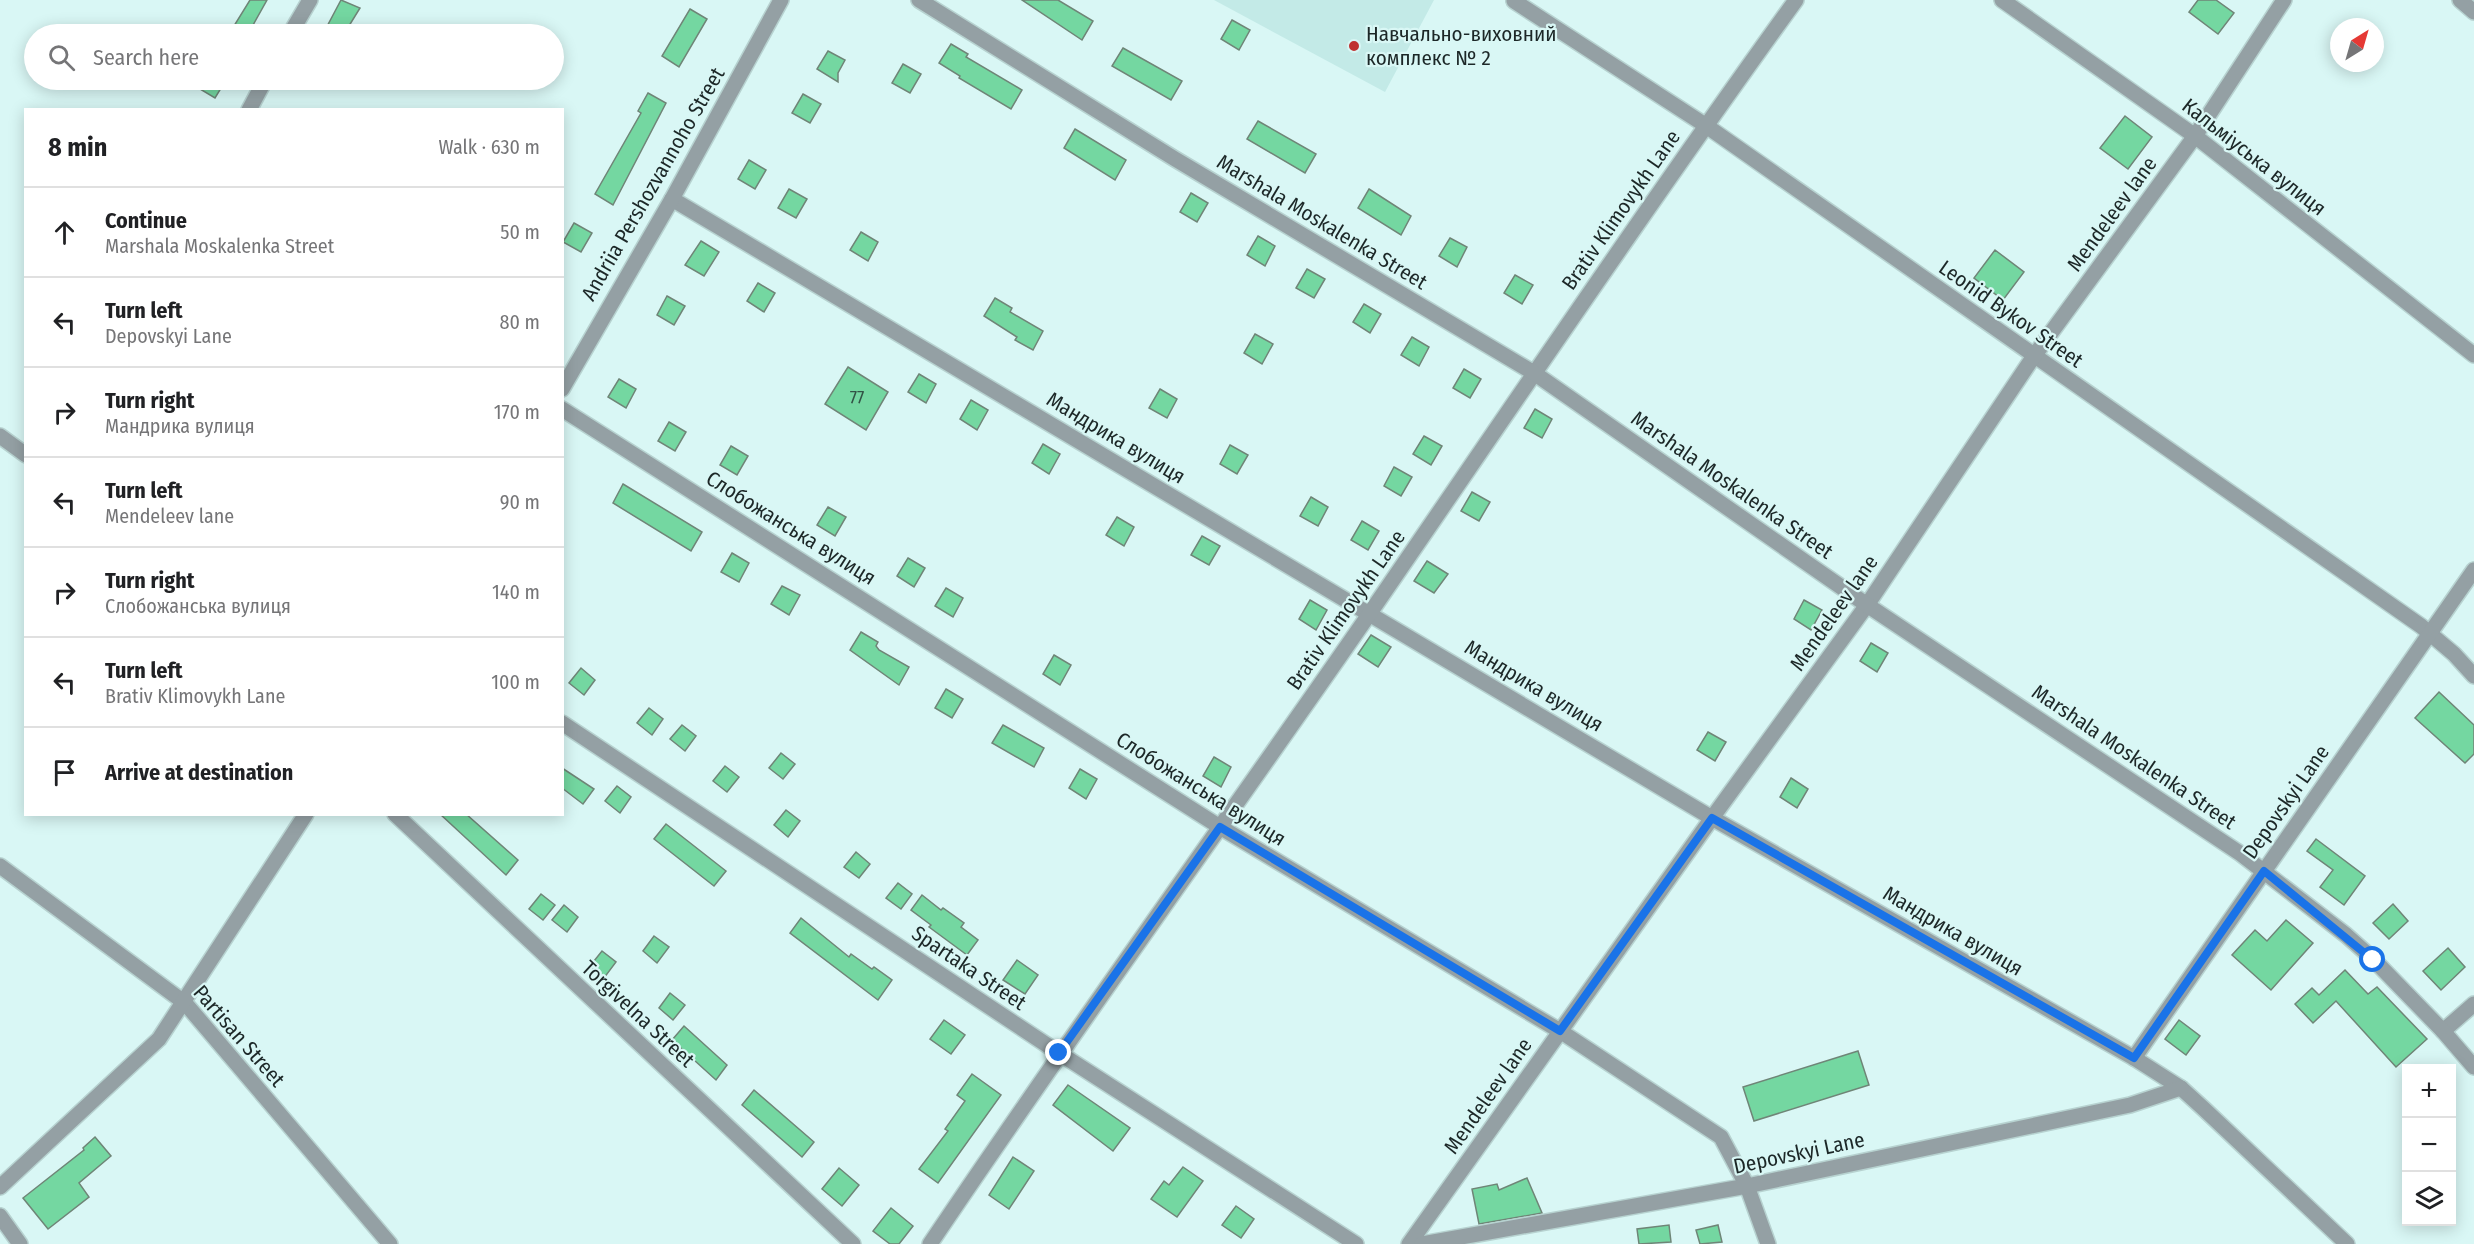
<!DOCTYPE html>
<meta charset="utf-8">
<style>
:root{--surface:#fff;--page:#f2f2f2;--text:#202124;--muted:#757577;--line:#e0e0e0}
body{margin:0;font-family:"Fira Sans Condensed",sans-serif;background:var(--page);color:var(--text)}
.controls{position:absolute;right:18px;bottom:18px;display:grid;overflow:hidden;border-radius:0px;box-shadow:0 3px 15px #0003}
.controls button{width:54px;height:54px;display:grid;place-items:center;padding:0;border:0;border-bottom:2px solid var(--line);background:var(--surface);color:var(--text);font:30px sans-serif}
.compass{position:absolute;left:2330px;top:18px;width:54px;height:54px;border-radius:50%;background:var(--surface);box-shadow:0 3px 15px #0003;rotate:37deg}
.stop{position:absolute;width:18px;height:18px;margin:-14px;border:4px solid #1a73e8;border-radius:50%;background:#fff}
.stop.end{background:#1a73e8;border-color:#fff;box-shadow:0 2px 6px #0008}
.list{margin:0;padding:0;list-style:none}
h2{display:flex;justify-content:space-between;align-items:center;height:78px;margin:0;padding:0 24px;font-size:26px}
h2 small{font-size:20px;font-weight:400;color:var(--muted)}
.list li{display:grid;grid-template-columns:39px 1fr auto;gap:18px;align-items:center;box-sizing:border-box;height:90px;padding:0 24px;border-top:2px solid var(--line)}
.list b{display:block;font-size:22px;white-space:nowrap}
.list p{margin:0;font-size:20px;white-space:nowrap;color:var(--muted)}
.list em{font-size:20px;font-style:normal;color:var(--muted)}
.icon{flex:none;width:33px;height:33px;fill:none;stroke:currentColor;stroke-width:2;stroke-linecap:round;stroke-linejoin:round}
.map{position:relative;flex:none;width:2474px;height:1244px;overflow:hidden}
.search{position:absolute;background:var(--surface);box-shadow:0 3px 15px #0003;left:24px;top:24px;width:540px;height:66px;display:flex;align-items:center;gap:15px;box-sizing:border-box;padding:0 21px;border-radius:33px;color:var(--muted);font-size:22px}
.panel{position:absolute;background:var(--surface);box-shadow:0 3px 15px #0003;left:24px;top:108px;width:540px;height:708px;border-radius:0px}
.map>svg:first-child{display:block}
</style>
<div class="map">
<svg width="2474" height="1244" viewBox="0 0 2474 1244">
<rect width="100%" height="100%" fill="#d9f7f5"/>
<path fill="#c3eae7" d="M1214,0H1434L1385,92Z"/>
<g fill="#74d7a1" stroke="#6f8577" stroke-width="1.5">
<path d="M250,0H267L248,34H229Z"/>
<path d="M341,0L360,8L344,34H323Z"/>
<path d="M1022,0H1058L1093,21L1082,40Z"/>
<path d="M2198,0H2216L2234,13L2218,34L2189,12Z"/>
<path d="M690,9L707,19L679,67L662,56Z"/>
<path d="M1232,20L1250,30L1239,50L1221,39Z"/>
<path d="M951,44L968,54L966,57L1022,90L1011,109L959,78L960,76L939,63Z"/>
<path d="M1123,48L1182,81L1171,100L1112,66Z"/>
<path d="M828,51L845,60L838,73V82L817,69Z"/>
<path d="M903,64L921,74L910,93L892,83Z"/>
<path d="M185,80H226L215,98Z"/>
<path d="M648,93L666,103L613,205L595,194L641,113L638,111Z"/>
<path d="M803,94L821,104L810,123L792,113Z"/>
<path d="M2125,116L2152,137L2128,169L2100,148Z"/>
<path d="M1258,121L1316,154L1305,173L1247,139Z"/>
<path d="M1075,129L1126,160L1115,180L1064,148Z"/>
<path d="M749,160L766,170L755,189L738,179Z"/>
<path d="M789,189L807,199L796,218L778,208Z"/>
<path d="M1369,189L1411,216L1401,235L1358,208Z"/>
<path d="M1191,193L1208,203L1197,222L1180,212Z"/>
<path d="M574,223L592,233L581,252L563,242Z"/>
<path d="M861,232L878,242L868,261L850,250Z"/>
<path d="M1258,236L1275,246L1265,266L1247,255Z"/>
<path d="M1450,238L1467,247L1457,267L1439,256Z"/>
<path d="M701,241L719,252L704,276L685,265Z"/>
<path d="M1995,250L2024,272L2003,300L1974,278Z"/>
<path d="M1307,269L1325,279L1314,298L1296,288Z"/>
<path d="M1515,275L1533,285L1522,304L1504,293Z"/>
<path d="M758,283L775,293L764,312L747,301Z"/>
<path d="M667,296L685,306L674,325L657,315Z"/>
<path d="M995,298L1012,308L1010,312L1043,331L1033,350L1015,340L1017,337L984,316Z"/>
<path d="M1364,304L1381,314L1370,333L1353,322Z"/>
<path d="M1255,334L1273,344L1262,364L1244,353Z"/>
<path d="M1412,337L1429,347L1419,366L1401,355Z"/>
<path d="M848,367L888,392L866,430L825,404Z"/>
<path d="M1464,369L1481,379L1470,398L1453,388Z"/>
<path d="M919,374L936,384L926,403L908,392Z"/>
<path d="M619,379L636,389L626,408L608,397Z"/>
<path d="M1160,389L1177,399L1167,418L1149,408Z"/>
<path d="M971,400L988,410L977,430L960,419Z"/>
<path d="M1535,409L1552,419L1542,438L1524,428Z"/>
<path d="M669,422L686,432L675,451L658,441Z"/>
<path d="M1424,436L1442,446L1431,465L1413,454Z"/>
<path d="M1043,444L1060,454L1049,474L1032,463Z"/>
<path d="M1230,445L1248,455L1237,474L1220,464Z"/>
<path d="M731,446L748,456L737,475L720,465Z"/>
<path d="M1394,467L1412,477L1401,496L1384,486Z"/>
<path d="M623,484L702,532L691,551L613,503Z"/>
<path d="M1472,492L1490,502L1479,521L1461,511Z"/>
<path d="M1311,497L1328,507L1318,526L1300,516Z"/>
<path d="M828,507L846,517L835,536L817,525Z"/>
<path d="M1117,517L1134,527L1124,546L1106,535Z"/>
<path d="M1362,521L1379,531L1368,550L1351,540Z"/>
<path d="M1202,536L1220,546L1209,565L1191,555Z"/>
<path d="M732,553L749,563L739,582L721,572Z"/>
<path d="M908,558L925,568L914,587L897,576Z"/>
<path d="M1427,561L1448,574L1434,593L1414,581Z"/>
<path d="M782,586L800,595L789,615L771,604Z"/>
<path d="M946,588L963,598L953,617L935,606Z"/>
<path d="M1310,600L1327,610L1316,630L1299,619Z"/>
<path d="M1804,600L1822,610L1811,630L1794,619Z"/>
<path d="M861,632L878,642L876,646L879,650L909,667L899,685L850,650Z"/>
<path d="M1371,635L1391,647L1378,667L1358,654Z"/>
<path d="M1871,643L1888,653L1877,672L1860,661Z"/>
<path d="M1054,655L1071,665L1060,685L1043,674Z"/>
<path d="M581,668L595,680L584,695L569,683Z"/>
<path d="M946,689L963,699L952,718L935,708Z"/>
<path d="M2439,692L2474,725V754L2465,763L2415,718Z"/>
<path d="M649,708L663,719L652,735L637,723Z"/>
<path d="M682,725L696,736L685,751L670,739Z"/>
<path d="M1003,725L1044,748L1034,767L992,743Z"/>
<path d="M1708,732L1726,742L1715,761L1697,750Z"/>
<path d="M781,753L795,764L783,779L769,768Z"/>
<path d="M1214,757L1231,767L1221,787L1203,776Z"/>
<path d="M725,766L739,777L727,792L713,781Z"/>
<path d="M562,768L594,789L583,804L562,788Z"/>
<path d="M1080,769L1097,779L1086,799L1069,788Z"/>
<path d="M1791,778L1808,789L1797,808L1780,797Z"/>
<path d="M617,786L631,797L620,813L605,801Z"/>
<path d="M786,810L800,821L788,837L774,825Z"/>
<path d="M440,814H466L518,860L506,875Z"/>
<path d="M666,824L726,871L714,886L654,839Z"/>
<path d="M2316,839L2365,876L2344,905L2320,887L2333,870L2307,851Z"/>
<path d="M856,852L870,864L859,878L844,867Z"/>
<path d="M898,883L912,894L901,909L886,898Z"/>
<path d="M541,894L555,905L543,920L529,909Z"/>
<path d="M922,895L941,910L943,908L964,923L961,927L978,940L967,955L929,927L931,925L911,910Z"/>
<path d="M2393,904L2408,921L2389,939L2373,923Z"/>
<path d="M564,905L578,917L567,932L552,920Z"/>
<path d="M801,918L849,957L851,954L872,969L874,967L892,980L878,1000L790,933Z"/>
<path d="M2286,920L2313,943L2271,990L2232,955L2255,930L2267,941Z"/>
<path d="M654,936L669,947L657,963L643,951Z"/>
<path d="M2448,948L2465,967L2441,990L2423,971Z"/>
<path d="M602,951L616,962L604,978L590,966Z"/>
<path d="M1017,960L1038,975L1025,994L1003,980Z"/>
<path d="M2345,970L2368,994L2377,987L2427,1039L2396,1067L2336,1001L2313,1023L2295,1004L2312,988L2319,995Z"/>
<path d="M670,993L685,1005L673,1020L659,1008Z"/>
<path d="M944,1020L965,1035L951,1054L930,1039Z"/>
<path d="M2179,1020L2200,1036L2186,1055L2165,1039Z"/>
<path d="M684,1026L727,1065L716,1080L672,1040Z"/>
<path d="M1858,1051L1869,1085L1754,1121L1743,1087Z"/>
<path d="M972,1074L1001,1095L938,1183L919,1169L948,1131L945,1129L965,1101L957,1095Z"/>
<path d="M1068,1085L1130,1128L1113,1151L1053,1105Z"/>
<path d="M754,1090L814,1142L802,1157L742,1105Z"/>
<path d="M95,1137L111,1156L79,1183L89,1197L48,1229L23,1198L84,1150L83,1148Z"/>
<path d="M1013,1157L1034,1171L1009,1209L989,1195Z"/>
<path d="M1183,1167L1203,1181L1177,1217L1151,1199L1164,1181L1169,1185Z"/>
<path d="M839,1168L859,1185L842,1206L822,1189Z"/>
<path d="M1527,1178L1542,1213L1479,1224L1472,1189L1497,1184L1499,1190Z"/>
<path d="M1236,1206L1254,1219L1241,1238L1222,1225Z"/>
<path d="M891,1208L913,1226L899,1244H890L873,1231Z"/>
<path d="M1669,1225L1671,1242L1639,1244L1637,1229Z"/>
<path d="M1718,1225L1722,1242L1700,1244L1696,1230Z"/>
</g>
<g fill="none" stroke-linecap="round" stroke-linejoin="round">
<defs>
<g id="minor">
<path d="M2002,0L2195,136L2474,355"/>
<path d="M2460,0L2474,12"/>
<path d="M1514,1L1705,125L2421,626L2454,654L2474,676"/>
<path d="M290,34L310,0"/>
<path d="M249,110L265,80"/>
<path d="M672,199L1712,818L2134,1058L2181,1088L2204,1109L2347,1244"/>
<path d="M562,409L1220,827L1560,1031L1721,1137L1747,1186L1768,1244"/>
<path d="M562,723L1059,1053L1356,1244"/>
<path d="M0,866L185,1003L390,1244"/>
<path d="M2443,1031L2474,1004"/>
<path d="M2134,1058L2474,570"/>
<path d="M0,1216L20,1244"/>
<path d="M930,1244C1073,1031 1224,824 1370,613C1511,408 1650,202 1796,0"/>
<path d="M1409,1244L1712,818L1867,605L2034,356L2195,136L2284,0"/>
<path d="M1422,1244L1747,1186L2130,1105L2181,1088"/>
</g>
<g id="tertiary">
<path d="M919,0L1175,159L1534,373L1867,605L2241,854L2346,935L2373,959L2443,1031L2474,1067"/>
<path d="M562,389L672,199L781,0"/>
<path d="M0,436L26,455"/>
<path d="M395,814L853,1244"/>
<path d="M0,1187L159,1039L306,814"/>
</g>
</defs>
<use href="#minor" stroke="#b7d2d0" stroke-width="18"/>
<use href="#tertiary" stroke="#b7d2d0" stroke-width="18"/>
<use href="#minor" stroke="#94a0a4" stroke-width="15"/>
<use href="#tertiary" stroke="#94a0a4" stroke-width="15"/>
</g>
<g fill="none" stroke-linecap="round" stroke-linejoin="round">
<path stroke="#1a73e8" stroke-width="8" d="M1059,1053L1220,827L1560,1031L1712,818L2134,1058L2264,871L2373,960"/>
</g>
<circle fill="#bf3130" stroke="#d9f7f5" stroke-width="2" cx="1354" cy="46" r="6"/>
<g text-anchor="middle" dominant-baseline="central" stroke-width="4.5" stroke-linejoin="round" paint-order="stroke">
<g font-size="18" fill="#325346">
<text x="857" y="398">77</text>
</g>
<g font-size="21" fill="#1c2727" stroke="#d9f7f5" text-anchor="start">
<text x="1366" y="34">Навчально-виховний<tspan x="1366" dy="24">комплекс № 2</tspan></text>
</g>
<g font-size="21" fill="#1c2727" stroke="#d9f7f5">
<text transform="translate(2254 157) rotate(38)">Кальміуська вулиця</text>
<text transform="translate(653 184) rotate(-60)">Andriia Pershozvannoho Street</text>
<text transform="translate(1621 210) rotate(-55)">Brativ Klimovykh Lane</text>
<text transform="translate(2112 214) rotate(-54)">Mendeleev lane</text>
<text transform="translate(1322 222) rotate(31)">Marshala Moskalenka Street</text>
<text transform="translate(2011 314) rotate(35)">Leonid Bykov Street</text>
<text transform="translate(1116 438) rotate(31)">Мандрика вулиця</text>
<text transform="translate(1732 485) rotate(35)">Marshala Moskalenka Street</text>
<text transform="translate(791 528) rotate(32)">Слобожанська вулиця</text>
<text transform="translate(1346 610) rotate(-55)">Brativ Klimovykh Lane</text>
<text transform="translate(1834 613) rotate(-55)">Mendeleev lane</text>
<text transform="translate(1534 686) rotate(31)">Мандрика вулиця</text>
<text transform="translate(2134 757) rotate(34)">Marshala Moskalenka Street</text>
<text transform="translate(1201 789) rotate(32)">Слобожанська вулиця</text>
<text transform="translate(2286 802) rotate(-55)">Depovskyi Lane</text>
<text transform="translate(1953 931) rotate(30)">Мандрика вулиця</text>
<text transform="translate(969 968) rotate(34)">Spartaka Street</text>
<text transform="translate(638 1014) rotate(43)">Torgivelna Street</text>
<text transform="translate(239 1036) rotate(49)">Partisan Street</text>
<text transform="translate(1488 1096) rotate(-55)">Mendeleev lane</text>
<text transform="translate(1799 1153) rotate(-12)">Depovskyi Lane</text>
</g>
</g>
</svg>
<div class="controls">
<button>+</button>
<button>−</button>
<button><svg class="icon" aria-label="layers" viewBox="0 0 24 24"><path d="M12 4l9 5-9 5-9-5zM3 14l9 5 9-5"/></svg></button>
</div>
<svg class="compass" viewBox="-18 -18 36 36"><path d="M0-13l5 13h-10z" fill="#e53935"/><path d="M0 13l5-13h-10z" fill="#757577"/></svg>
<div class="stop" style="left:2373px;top:960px"></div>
<div class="stop end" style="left:1059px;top:1053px"></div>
<div class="search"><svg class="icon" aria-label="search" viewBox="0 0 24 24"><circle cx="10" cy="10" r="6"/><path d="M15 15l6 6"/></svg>Search here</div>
<section class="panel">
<h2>8 min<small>Walk · 630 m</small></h2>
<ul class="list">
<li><svg class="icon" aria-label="ahead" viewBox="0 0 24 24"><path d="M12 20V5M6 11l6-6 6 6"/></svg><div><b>Continue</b><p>Marshala Moskalenka Street</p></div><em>50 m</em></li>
<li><svg class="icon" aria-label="left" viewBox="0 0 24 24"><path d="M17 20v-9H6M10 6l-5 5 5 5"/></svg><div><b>Turn left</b><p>Depovskyi Lane</p></div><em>80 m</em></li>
<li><svg class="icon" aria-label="right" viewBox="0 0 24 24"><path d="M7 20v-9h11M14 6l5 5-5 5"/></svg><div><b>Turn right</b><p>Мандрика вулиця</p></div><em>170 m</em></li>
<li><svg class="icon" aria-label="left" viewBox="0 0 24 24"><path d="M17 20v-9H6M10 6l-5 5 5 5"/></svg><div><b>Turn left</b><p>Mendeleev lane</p></div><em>90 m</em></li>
<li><svg class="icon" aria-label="right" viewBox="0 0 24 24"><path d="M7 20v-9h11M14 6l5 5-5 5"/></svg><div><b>Turn right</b><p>Слобожанська вулиця</p></div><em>140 m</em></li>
<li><svg class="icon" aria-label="left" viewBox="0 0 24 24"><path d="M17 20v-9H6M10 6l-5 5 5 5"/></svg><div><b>Turn left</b><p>Brativ Klimovykh Lane</p></div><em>100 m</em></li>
<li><svg class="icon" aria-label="arrive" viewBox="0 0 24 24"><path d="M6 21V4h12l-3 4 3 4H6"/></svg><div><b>Arrive at destination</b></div></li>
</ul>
</section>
</div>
